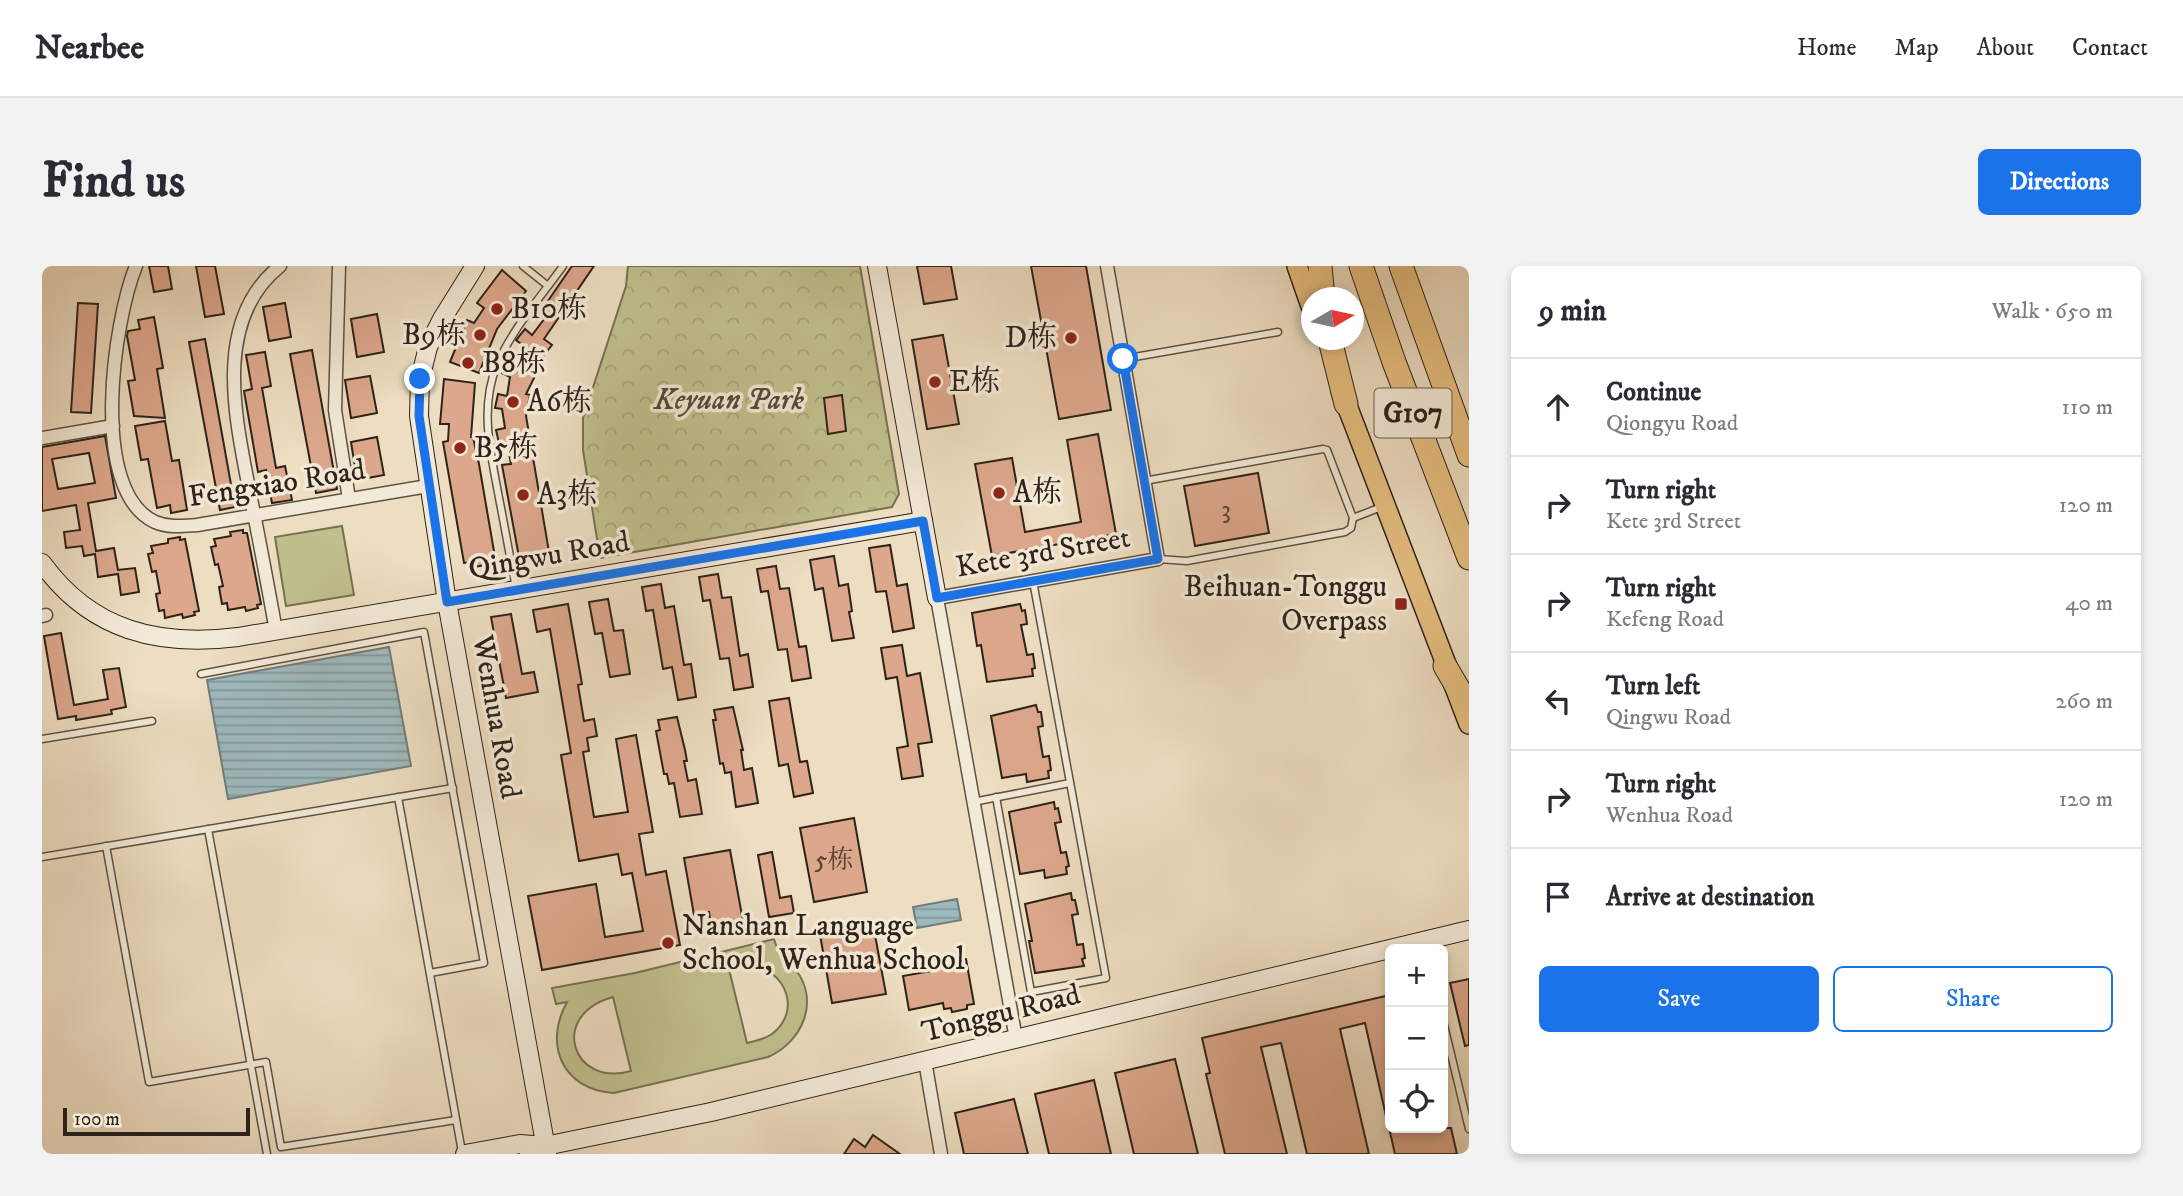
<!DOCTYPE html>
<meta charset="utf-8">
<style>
:root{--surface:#fff;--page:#f2f2f3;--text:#2b2b33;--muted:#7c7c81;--line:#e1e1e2;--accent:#1a73e8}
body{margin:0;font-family:"IM FELL DW Pica","Noto Serif SC",serif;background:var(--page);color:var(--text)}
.controls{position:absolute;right:21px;bottom:21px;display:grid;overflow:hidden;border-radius:10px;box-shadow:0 4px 10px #0003}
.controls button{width:63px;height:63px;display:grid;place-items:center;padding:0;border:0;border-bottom:2px solid var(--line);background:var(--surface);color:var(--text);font:35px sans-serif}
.compass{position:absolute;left:1259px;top:21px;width:63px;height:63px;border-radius:50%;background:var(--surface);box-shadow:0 4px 10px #0003;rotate:81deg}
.scale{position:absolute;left:21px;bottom:18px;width:187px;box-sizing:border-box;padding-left:7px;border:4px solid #2e231a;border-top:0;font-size:19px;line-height:24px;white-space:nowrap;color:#2e231a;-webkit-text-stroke:5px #f3e9d7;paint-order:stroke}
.stop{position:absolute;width:21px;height:21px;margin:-16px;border:5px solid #1a73e8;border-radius:50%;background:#fff}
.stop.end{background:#1a73e8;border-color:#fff;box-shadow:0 2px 7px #0008}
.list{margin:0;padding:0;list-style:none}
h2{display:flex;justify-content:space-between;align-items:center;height:91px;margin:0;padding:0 28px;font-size:30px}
h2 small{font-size:23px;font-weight:400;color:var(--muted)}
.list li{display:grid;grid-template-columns:46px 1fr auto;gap:21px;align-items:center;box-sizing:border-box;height:98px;padding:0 28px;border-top:2px solid var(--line)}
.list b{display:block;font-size:26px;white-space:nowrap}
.list p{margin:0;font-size:23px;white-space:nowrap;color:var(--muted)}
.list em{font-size:23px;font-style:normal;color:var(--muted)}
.actions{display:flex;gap:14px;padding:21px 28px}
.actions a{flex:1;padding:16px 0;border:2px solid var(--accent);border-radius:10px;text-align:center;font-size:24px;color:var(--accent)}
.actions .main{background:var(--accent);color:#fff}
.icon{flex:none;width:38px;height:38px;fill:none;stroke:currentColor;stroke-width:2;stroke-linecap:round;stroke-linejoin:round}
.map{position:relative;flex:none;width:1427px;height:888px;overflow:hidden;border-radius:10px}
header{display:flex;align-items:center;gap:42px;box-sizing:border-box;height:98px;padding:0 35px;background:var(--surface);border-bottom:2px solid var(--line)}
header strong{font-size:33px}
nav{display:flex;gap:38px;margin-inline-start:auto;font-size:24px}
.intro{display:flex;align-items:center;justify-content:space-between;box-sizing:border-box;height:168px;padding:0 42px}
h1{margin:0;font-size:49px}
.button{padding:18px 32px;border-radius:10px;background:var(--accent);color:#fff;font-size:24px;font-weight:700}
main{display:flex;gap:42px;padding:0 42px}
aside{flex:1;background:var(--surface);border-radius:10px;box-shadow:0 4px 10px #0003}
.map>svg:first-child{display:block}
</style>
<header>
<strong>Nearbee</strong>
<nav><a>Home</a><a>Map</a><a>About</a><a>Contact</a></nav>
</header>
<div class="intro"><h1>Find us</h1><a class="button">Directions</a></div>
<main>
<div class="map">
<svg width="1427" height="888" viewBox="0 0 1427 888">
<defs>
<pattern id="forest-crowns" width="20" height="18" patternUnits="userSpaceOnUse" patternTransform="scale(1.75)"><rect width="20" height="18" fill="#c0bf8d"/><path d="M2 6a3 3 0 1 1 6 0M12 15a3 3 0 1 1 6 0" fill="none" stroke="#a5a479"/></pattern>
<pattern id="water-rules" width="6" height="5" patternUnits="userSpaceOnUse" patternTransform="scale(1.75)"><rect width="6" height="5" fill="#9eb9bd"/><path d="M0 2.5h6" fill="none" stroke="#819699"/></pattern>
</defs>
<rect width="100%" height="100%" fill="#edddc1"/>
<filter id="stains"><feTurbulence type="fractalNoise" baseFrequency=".00286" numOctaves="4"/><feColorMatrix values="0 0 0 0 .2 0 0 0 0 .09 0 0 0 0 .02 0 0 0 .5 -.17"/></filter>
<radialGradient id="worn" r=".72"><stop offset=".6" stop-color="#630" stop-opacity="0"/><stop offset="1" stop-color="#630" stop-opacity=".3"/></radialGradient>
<g fill="#c0bf8d" stroke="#777154" stroke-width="2" fill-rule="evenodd">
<path d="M300,260L312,329L244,340L233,271Z"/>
<path d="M732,673C738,694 743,688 754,704C778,736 760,776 726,791L572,827C521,824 501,779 525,736L514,738L510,722L593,707ZM709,699C744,704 760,745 730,768C723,773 714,775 705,777L687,703ZM571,731L589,805C530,822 506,749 571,731Z"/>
</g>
<path fill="url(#forest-crowns)" stroke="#777154" stroke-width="2" d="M586,0H818L857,228L850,241L558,292L541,184V152L584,20Z"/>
<g fill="url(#water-rules)" stroke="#717d7c" stroke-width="2">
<path d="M347,381L369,500L186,533L165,414Z"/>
<path d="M915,633L919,654L875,662L871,641Z"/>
</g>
<g fill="#dda78c" stroke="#2e231a" stroke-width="2" fill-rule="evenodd">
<path d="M107,0H126L130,23L112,26Z"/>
<path d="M154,0H173L182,48L163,51Z"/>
<path d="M530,0H552L502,73L510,79L492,102L496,104L484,128L488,129L484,150L507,286L477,291L460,199L469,198L465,176L457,177L454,164L463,162L460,143L453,142L456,128L465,130L468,111L460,107L466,94L474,98L483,81L474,74L483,63L490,69L503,52L497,48Z"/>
<path d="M875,0H909L915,33L882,38Z"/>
<path d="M989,0H1044L1069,144L1017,153Z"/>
<path d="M460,4L484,25L455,63L437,107L408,96L425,54L432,57L442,42L435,37Z"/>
<path d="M36,37L56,38L49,147L29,146Z"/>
<path d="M243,37L249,71L227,75L221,41Z"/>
<path d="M335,48L342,86L315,91L309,53Z"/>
<path d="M112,51L121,102L115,103L123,152L92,150L86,115L93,114L85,70L86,65L98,63L96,54Z"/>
<path d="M901,69L917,158L885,163L870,74Z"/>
<path d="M163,73L193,241L178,244L147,76Z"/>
<path d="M270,84L295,223L274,227L248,88Z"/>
<path d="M223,86L229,120L220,122L234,202L243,200L250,234L230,237L224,204L216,206L202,125L210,123L204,89Z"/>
<path d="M328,110L335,147L309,152L303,114Z"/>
<path d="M402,113L433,117L429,171H431L437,198L454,297L432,301L431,296L422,297L401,176L406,175L407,158H398Z"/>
<path d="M800,129L804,165L786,168L782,132Z"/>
<path d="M123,155L130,195L137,194L145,244L129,247L128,239L115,242L106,193L99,194L93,160Z"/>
<path d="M1056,168L1074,268L950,290L933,198L970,192L983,266L1039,256L1025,174Z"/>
<path d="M63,170L74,232L46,237L54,285L72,282L76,304L93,302L97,326L79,329L76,308L56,311L53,288L42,290L40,280L24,282L22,266L38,264L34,239L0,245V181ZM47,187L53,217L16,223L10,193Z"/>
<path d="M335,171L342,209L315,214L309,176Z"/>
<path d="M1216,207L1227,267L1153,280L1142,220Z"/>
<path d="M201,264V267H205L219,338L215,339L216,342L204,345L203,341L186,344L185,337L180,338L177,321L181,320L176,298L173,299L169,281L174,280L172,273L189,270L188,266Z"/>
<path d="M138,271V274L143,273L157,345L152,346L153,349L141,352L140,348L123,352L122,344L117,345L114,328L118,327L114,305L110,306L106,288L111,287L109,280L126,277V273Z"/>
<path d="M848,279L855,320L865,318L872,362L851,366L844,325L834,326L827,282Z"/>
<path d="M792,290L797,320L806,318L810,345L807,346L812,372L790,375L781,322L773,324L768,294Z"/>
<path d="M734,300L738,323L747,322L757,381L764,380L769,412L750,415L745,383L736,384L726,325L719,326L715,303Z"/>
<path d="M676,308L680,332L689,331L698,390L706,388L711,421L692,424L687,392L678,393L668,334L661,335L657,311Z"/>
<path d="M619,318L623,342L632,340L642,399L649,398L654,431L636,434L630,401L621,403L611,344L604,345L600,321Z"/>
<path d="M566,333L572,365L581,364L588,408L568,411L560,367L553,368L547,336Z"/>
<path d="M526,338L540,418L536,419L542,455L552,453L555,470L545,472L547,485L541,486L552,551L586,546L574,473L594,469L611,566L597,568L604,609L624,605L638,679L500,704L486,630L554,618L563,671L601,665L590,607L580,609L576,588L537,595L519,489L529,487L508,363L495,366L491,344Z"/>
<path d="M978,338L980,345L983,344L985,358L979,359L985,389L991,388L993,402L990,403L991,410L945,416L939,379L935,380L930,347Z"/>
<path d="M469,348L480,408L492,406L496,426L464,432L449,351Z"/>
<path d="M19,367L32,439L66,433L61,404L77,402L84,441L69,444L70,448L34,454V450L16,453L2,370Z"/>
<path d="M860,379L865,410L878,407L890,476L876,478L881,510L860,513L855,482L866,480L855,411L844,413L839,382Z"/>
<path d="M747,432L758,496L765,495L771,527L752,531L746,498L737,500L727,435Z"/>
<path d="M994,439L996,446H999L1001,460L996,461L1001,491L1007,490L1009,504L1006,505L1007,512L985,516L984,508L960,512L949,450Z"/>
<path d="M691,441L701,484H699L702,504L710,502L716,537L694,541L689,506L683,507L681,497L678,498L671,454H674L672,444Z"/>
<path d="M635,451L643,484L645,495H642L646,515L654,513L660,548L638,551L632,517L627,518L625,508H622L614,465L618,464L616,454Z"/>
<path d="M1012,536L1013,543L1016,542L1019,556L1013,557L1019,587L1024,586L1027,600L1024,601L1025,608L1003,612L1002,604L978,608L967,546Z"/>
<path d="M812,552L825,626L772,636L758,562Z"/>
<path d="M688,584L701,655L669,661L667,646L652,649L642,592Z"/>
<path d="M730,586L738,632L749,630L752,647L727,651L716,589Z"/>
<path d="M1029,627L1030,634H1033L1036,648L1030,649L1035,679L1041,678L1043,692L1040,693L1042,700L993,707L987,675H990L983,638Z"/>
<path d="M830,653L844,728L790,737L777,663Z"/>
<path d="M916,690V694L924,693L932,738L925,739V743L910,746L909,742L902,743L901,737L867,744L861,710L895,704L894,698L901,697V693Z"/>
<path d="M1427,713V779L1423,780L1408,717Z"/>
<path d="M1348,729V849L1344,850L1323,757L1298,763L1327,888H1265L1239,777L1219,781L1245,888H1183L1164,808L1168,807L1160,772Z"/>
<path d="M1133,793L1156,888H1092L1073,807Z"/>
<path d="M1052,814L1069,888H1007L993,828Z"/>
<path d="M972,833L986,888H922L913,847Z"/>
<path d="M1347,862H1409L1415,888H1353Z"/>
<path d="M831,869L858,888H802L812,873L823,881Z"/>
</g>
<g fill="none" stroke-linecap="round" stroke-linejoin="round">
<defs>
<g id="lane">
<path d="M481,0L506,20"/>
<path d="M1081,93L1236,66"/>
<path d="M1102,215L1281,183L1285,184L1311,252L1309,262L1303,266L1145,295L1116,293"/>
<path d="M1311,252L1342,240"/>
<path d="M474,322C468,292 463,262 457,232C449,188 437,142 455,99C470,63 498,32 521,0"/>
<path d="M159,408L382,366L442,697L388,707"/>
<path d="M0,473L110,455"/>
<path d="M356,531L420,886"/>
<path d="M954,531L989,726L1064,712L991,315"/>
<path d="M931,536L1028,517"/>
<path d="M166,563L225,888"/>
<path d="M64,580L107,816L224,796L239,881L414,854"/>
<path d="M0,591L411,522"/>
<path d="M1401,755L1427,863"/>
</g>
<g id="street">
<path d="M94,0C72,54 46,225 113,256C127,262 141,260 155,259L386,220"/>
<path d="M297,0L293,144L307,233"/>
<path d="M0,172L71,160"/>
<path d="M0,350L4,349"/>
<path d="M234,365C226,321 218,277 209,233C195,158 168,56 238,0"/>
<path d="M974,773L895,332L1116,293L1065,0"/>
<path d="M883,795L899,888"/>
</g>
<g id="secondary">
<path d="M433,0L400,53L386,81L378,113L377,150L405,336L505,888"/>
<path d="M835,0L895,332"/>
<path d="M0,297C49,365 117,381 196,371L881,255"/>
<path d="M423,888L478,878L503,880"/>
<path d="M487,888L503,880L669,846L1427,664"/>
</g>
<g id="primary">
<path d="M1255,0L1269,40"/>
<path d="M1299,124L1427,458"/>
</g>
<g id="highway">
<path d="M1278,0L1281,32"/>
<path d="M1319,0L1352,96L1427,292"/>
<path d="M1359,0L1427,189"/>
<path d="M1288,74L1304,138"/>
<path d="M1403,400L1427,441"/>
</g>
</defs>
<use href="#lane" stroke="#5e5244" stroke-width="9"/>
<use href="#street" stroke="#5e5244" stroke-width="15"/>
<use href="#secondary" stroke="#2e231a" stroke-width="20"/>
<use href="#primary" stroke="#2e231a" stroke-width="22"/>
<use href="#highway" stroke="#2e231a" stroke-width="25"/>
<use href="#lane" stroke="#f3e9d7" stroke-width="6"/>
<use href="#street" stroke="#f3e9d7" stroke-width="12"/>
<use href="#secondary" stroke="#f3e9d7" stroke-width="18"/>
<use href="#primary" stroke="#e6be80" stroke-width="19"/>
<use href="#highway" stroke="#e6be80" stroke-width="23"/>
</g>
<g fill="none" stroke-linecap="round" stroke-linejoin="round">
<path stroke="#1a73e8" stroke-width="9" d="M378,113L377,150L405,336L881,255L895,332L1116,293L1081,93"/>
</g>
<g fill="#8f2418" stroke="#f3e9d7" stroke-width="2.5">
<circle cx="455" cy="43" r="7"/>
<circle cx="438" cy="69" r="7"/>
<circle cx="1029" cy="72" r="7"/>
<circle cx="426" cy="97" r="7"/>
<circle cx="893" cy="116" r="7"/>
<circle cx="471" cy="136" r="7"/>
<circle cx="418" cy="182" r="7"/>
<circle cx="957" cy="227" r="7"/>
<circle cx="481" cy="229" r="7"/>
<rect x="1352" y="331" width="14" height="14" rx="3.5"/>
<circle cx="626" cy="677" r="7"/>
</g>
<g text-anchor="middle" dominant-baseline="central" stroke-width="7" stroke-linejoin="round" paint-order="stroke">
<g font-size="26" fill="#5a4436">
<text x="1184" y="244">3</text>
<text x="792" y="594">5栋</text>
</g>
<rect fill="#f3e9d7" stroke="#695e53" stroke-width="2" x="1332.5" y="122.5" width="77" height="49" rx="5"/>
<g font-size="28" font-weight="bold" fill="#2e231a">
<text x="1371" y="147">G107</text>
</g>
<g font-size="30" fill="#2e231a" stroke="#f3e9d7" text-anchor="start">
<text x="469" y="43">B10栋</text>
<text x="424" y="69" text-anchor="end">B9栋</text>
<text x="1015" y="72" text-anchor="end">D栋</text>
<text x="440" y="97">B8栋</text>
<text x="907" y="116">E栋</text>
<text x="485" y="136">A6栋</text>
<text x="432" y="182">B5栋</text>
<text x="971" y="227">A栋</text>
<text x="495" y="229">A3栋</text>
<text x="1345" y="321" text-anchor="end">Beihuan-Tonggu<tspan x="1345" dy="34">Overpass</tspan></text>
<text x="640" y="660">Nanshan Language<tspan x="640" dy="34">School, Wenhua School</tspan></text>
</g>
<g font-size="30" font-style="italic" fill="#524a37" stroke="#f3e9d7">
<text x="687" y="134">Keyuan Park</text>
</g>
<g font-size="30" fill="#2e231a" stroke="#f3e9d7">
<text transform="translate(235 218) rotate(-9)">Fengxiao Road</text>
<text transform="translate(1001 287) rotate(-10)">Kete 3rd Street</text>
<text transform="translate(507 290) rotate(-10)">Qingwu Road</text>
<text transform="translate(454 451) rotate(80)">Wenhua Road</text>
<text transform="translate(959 748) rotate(-14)">Tonggu Road</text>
</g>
</g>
<rect width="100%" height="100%" filter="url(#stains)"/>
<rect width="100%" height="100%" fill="url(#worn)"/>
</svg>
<div class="controls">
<button>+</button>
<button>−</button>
<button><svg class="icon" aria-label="locate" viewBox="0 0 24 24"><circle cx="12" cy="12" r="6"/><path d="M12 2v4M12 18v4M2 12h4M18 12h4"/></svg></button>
</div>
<svg class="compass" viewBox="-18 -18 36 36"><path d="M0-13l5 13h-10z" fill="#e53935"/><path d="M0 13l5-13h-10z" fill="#7c7c81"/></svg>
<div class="scale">100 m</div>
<div class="stop" style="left:1081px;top:93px"></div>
<div class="stop end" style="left:378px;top:113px"></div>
</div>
<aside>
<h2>9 min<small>Walk · 650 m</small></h2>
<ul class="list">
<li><svg class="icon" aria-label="ahead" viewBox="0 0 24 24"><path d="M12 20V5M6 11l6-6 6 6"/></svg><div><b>Continue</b><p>Qiongyu Road</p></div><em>110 m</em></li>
<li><svg class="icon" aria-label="right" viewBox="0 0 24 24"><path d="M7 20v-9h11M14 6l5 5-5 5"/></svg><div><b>Turn right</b><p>Kete 3rd Street</p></div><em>120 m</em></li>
<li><svg class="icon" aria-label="right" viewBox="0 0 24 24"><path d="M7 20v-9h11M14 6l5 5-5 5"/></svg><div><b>Turn right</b><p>Kefeng Road</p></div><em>40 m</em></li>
<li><svg class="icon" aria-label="left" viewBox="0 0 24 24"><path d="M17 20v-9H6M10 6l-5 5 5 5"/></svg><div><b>Turn left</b><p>Qingwu Road</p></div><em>260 m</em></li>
<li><svg class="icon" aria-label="right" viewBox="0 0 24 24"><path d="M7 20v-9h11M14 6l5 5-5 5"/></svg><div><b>Turn right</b><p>Wenhua Road</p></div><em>120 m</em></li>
<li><svg class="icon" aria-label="arrive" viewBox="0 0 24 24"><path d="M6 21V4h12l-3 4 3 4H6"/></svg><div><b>Arrive at destination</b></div></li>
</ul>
<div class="actions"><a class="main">Save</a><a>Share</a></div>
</aside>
</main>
